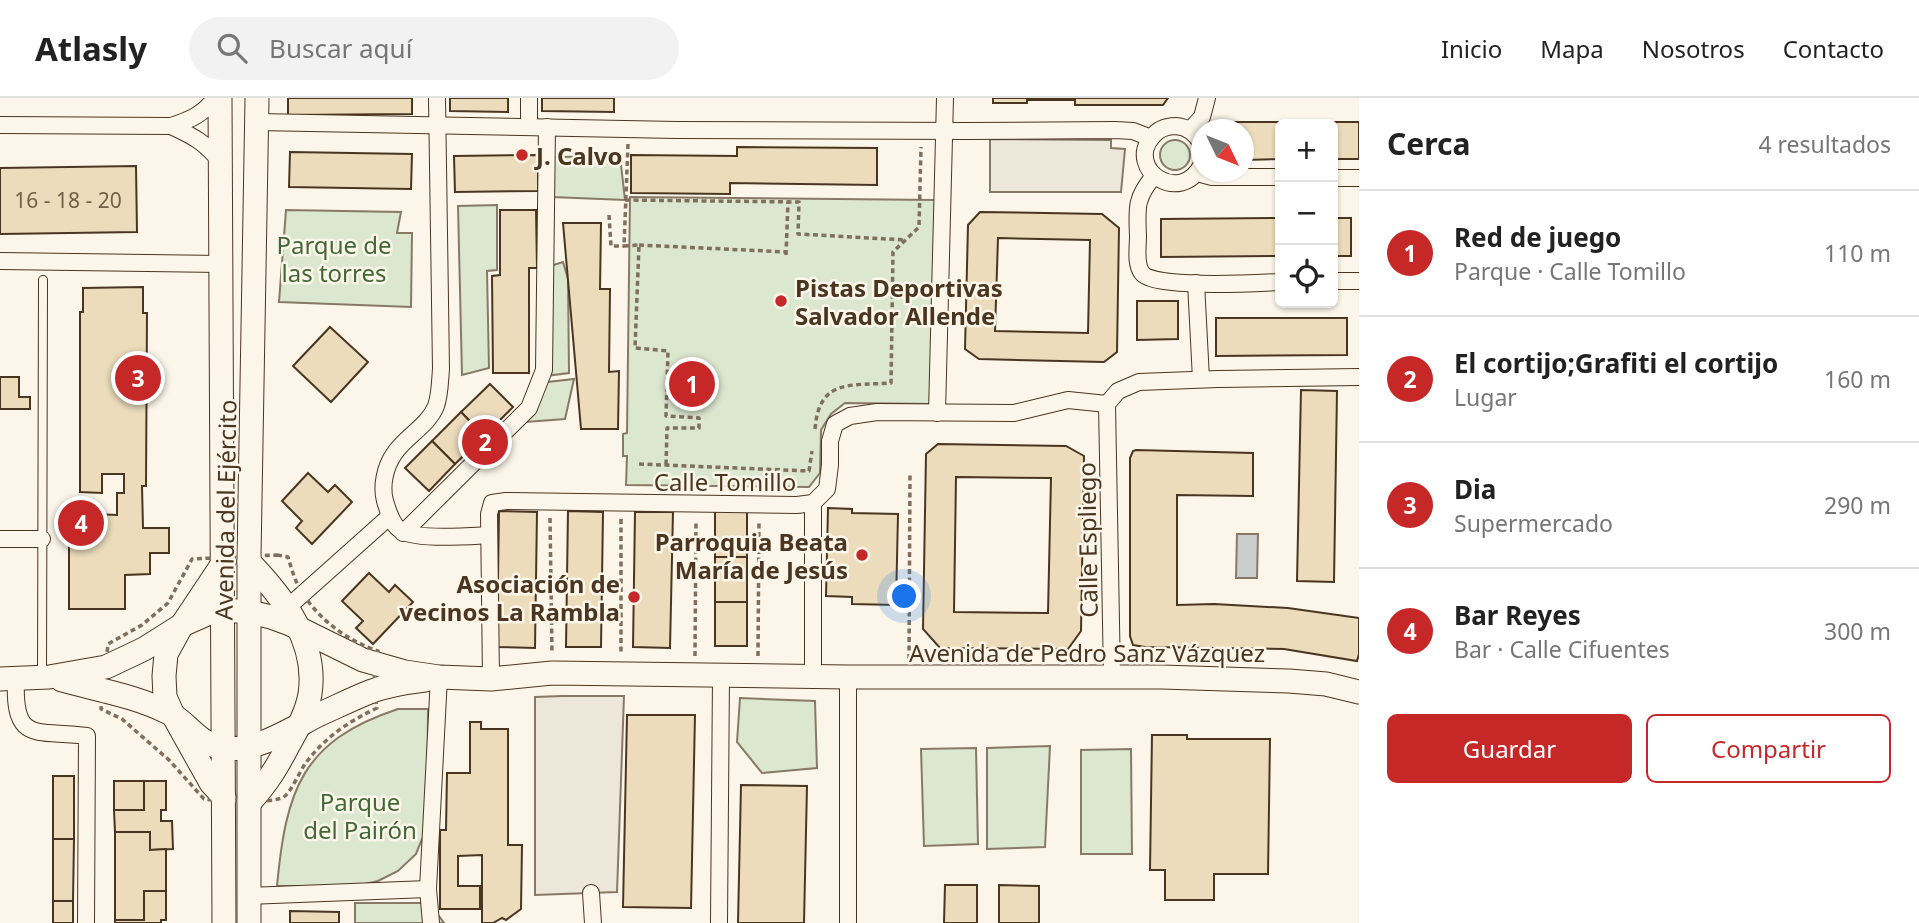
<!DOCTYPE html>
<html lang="es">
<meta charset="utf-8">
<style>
:root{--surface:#fff;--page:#f2f2f2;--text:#222;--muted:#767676;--line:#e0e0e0;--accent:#c62828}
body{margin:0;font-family:"Noto Sans",sans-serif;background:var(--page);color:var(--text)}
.controls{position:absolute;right:21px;top:21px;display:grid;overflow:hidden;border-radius:10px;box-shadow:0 2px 5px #0004}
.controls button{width:63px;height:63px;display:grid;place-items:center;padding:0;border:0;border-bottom:2px solid var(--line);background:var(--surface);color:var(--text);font:35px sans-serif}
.compass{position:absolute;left:1191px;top:21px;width:63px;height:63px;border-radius:50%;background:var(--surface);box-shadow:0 2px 5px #0004;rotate:133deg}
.you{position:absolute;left:905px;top:499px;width:24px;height:24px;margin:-18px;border:5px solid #fff;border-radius:50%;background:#1a73e8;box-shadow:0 0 0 10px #1a73e833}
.badge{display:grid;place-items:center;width:46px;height:46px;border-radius:50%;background:var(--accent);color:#fff;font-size:23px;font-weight:700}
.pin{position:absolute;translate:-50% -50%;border:4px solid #fff;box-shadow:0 2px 7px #0006}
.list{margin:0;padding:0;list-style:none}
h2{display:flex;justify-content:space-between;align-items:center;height:91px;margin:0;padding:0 28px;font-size:30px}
h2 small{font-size:23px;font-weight:400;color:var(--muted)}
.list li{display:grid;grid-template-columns:46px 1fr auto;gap:21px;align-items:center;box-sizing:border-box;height:126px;padding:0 28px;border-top:2px solid var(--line)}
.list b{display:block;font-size:26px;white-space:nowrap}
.list p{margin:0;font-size:23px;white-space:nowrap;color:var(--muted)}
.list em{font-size:23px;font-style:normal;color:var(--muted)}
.actions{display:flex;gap:14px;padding:21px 28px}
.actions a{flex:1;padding:16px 0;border:2px solid var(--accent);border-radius:10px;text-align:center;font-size:24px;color:var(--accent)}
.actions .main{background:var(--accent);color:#fff}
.icon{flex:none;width:38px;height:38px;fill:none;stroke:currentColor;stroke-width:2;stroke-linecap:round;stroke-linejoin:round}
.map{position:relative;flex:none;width:1359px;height:825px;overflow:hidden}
header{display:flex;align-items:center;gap:42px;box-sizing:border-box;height:98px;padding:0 35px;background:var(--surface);border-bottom:2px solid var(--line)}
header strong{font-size:33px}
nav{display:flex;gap:38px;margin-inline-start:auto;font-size:24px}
.search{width:490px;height:63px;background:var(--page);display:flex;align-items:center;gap:18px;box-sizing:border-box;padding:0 24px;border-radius:38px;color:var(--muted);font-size:26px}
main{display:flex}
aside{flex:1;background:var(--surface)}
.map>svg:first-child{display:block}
</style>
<header>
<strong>Atlasly</strong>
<div class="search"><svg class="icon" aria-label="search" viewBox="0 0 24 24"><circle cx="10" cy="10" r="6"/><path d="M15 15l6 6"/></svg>Buscar aquí</div>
<nav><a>Inicio</a><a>Mapa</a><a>Nosotros</a><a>Contacto</a></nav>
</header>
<main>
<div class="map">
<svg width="1359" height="825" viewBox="0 0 1359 825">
<rect width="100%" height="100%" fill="#fbf6e9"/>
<g fill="#dce7d0" stroke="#887966" stroke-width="2">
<circle cx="1175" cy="57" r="15"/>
<path d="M620,58L625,102L552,99V59Z"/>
<path d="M630,99L935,102L932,306L845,305L831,316L821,332L820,375L809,389L626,387L627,358H623V336L627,335Z"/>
<path d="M497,107V172L487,173L489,270L462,277L458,108Z"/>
<path d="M286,112L401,114L397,135H412L411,209L279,204Z"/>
<path d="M563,164L568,181L569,275L545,278L550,168Z"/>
<path d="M574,281L565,321L526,324L539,285Z"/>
<path d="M740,600L815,603L817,670L762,675L737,644Z"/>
<path d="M398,611H428L427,729L416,756L398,773L378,783L357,788H277C286,693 301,643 398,611Z"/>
<path d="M1050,648L1045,749L987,751V650Z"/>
<path d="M976,650L978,746L924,748L921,651Z"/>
<path d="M1131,651L1132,756H1081V652Z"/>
<path d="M355,805H423L436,814L444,825H355Z"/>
</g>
<g fill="#ede7d9" stroke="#887966" stroke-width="2">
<path d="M990,41L1111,42V50L1125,51L1121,94H990Z"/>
<path d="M562,598H624L617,794L535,797V599Z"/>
</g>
<path fill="#c9cecd" stroke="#887966" stroke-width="2" d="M1237,436H1258L1257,480H1236Z"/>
<g fill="#ecdcbc" stroke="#4a3520" stroke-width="2" fill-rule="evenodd">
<path d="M288,0H412V16L288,17Z"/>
<path d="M450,0H508V14L450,13Z"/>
<path d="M542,0H614V14L542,13Z"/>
<path d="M993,0H1168L1163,7H1075V2H1027V5H993Z"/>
<path d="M1225,24H1359V61H1333V26H1280V61L1244,62V32H1225Z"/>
<path d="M737,49L877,50V87L730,85V96L631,95V57L737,58Z"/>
<path d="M290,54L412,56L411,91L289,89Z"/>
<path d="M538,57V93L455,94L454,58Z"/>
<path d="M136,68L137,134L0,136V70Z"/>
<path d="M500,112H536L537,170H529V275H493L492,178L500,177Z"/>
<path d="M980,114L1102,116L1119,130L1117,254L1104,264L979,261L965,251L968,127ZM998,140L1090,142L1088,235L995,233Z"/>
<path d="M1280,120V158L1161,159V121Z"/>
<rect x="1333" y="120" width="18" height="38"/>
<path d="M563,125H601L600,191H610L609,274L619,273L618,331H581Z"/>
<path d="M143,189V215H147L146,388H142L143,430H169V455H150V476L125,477V511H69V415L117,417V395H124V376H102V395L80,394V214H83V190Z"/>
<path d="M1137,203H1178V241L1137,242Z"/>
<path d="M1216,220H1347V257L1216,258Z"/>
<path d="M330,229L368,264L331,304L293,268Z"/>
<path d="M0,279H19V299H30V311H0Z"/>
<path d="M490,286L513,309L484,338L461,314Z"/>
<path d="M1301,292L1337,293L1334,484L1297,483Z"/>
<path d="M461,314L484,338L455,366L432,343Z"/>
<path d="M432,343L455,366L429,393L405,370Z"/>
<path d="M938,346L1066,348L1084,358L1081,533L1068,551L940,550L923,531L926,356ZM956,379L1051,380L1048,515L954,514Z"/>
<path d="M1136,352L1253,355V398L1177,397V507L1214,506L1288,510L1359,520V556L1357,563L1284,551L1145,549L1133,547L1130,538V360L1133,353Z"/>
<path d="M308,375L328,394L335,387L352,404L312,446L296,430L302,423L282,403Z"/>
<path d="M828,410L852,411V415L898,416L896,507L852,506V499L826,498Z"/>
<path d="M747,412V459H715V413Z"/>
<path d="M499,413L537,414L535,550L497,549Z"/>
<path d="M568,413L603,414L601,549H566Z"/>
<path d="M635,414H673L670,550L633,549Z"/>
<rect x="715" y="459" width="32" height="45"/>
<path d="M369,475L389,494L395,487L413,504L373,546L356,530L363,523L342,503Z"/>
<rect x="715" y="504" width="32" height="44"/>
<path d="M627,617H695L691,810L623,809Z"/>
<path d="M470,624H481V631H508V747H522L521,811L506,822L502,820L493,825H482V757L458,758V788H480V811H440V732H446L447,675H470Z"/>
<path d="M1152,637H1187V641H1270L1268,776H1214V802H1165V772H1150Z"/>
<rect x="53" y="678" width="21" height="63"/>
<rect x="114" y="683" width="30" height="29"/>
<path d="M144,683H166V712H161V723H172L173,751L150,752V734H115L114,712H144Z"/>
<path d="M741,687L807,688L804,825H738Z"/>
<path d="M115,734H150V752L166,751V793H144V822H115Z"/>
<path d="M53,741H74L73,803H53Z"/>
<path d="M945,787H977V825H944Z"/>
<path d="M999,787L1039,788V825H999Z"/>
<path d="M144,793H166V822H161V825H115V822H144Z"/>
<rect x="53" y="803" width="20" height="22"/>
<path d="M290,813L339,814V825H290Z"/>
</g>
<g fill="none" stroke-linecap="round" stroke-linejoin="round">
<defs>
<path id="lane" d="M42,578L43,182"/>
<g id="street">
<path d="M437,0L441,271C440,282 440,297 436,308C428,328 406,338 394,356C385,369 381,388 385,403C388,412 391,425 399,431C412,443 470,438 489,437"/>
<path d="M257,24L677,32L967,33L1115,32L1133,33L1151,40"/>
<path d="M0,27L171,28C190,22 204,16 215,0"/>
<path d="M171,28C195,39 204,44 221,64"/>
<path d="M529,29V0"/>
<path d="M1190,32L1202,19L1207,0"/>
<path d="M1202,47C1197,37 1189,29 1176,28C1167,28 1158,31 1152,39C1125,71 1181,109 1202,66"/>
<path d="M1197,75L1212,79H1280"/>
<path d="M1154,78C1135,100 1137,111 1138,138C1138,149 1135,166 1142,175C1153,191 1257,185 1280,184"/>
<path d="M1333,80H1359"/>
<path d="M0,163L221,166"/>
<path d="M1333,183H1359"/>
<path d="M1196,185L1201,281"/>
<path d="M1107,306L1112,579"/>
<path d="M1107,306L1118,293L1139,284L1218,281L1359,279"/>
<path d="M937,315L945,0"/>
<path d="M403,435L529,310L544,272L547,29"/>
<path d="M0,441H42"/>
<path d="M287,510L390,418"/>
<path d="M813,579V405"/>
<path d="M848,579V825"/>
<path d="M16,580C13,647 36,631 87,638L86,825"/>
<path d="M491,581L489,416L492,405L506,403L797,407L813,405L827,391L830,367V343L835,326L850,318L877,314L1014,315L1068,302L1107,306"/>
<path d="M591,795L593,825"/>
<path d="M249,798L428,791"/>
<path d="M431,825L428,791L439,579"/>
<path d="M719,825L721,578"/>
</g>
<g id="secondary">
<path d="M220,0L224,825"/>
<path d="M224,464L182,527L166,556L164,578L165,599L173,617L211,685L224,699"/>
<path d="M249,464C283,499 318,544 310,596C307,614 298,630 289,646C277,669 268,684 250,704"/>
<path d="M0,581L49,579L106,569L144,551L182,527L207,516L223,512L250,514L271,519L290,526L363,562L405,574L439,579L491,581L552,575L848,579H1162L1289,583L1326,586L1359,594"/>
<path d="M62,582C98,592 136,598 169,615C189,625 196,645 223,650C255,655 291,631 318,617C336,609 354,600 372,593C389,587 408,584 425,582"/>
<path d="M249,825V459L257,0"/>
</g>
</defs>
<use href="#lane" stroke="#4a3520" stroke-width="10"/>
<use href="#street" stroke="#4a3520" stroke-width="18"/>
<use href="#secondary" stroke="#4a3520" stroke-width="25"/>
<g stroke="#7f6f5c" stroke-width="3.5" stroke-dasharray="5 3.5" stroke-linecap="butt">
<path d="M628,46L624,148L639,147L635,250L668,253L666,318L699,320V330H667L666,368"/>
<path d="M625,102L799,104L798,136L906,142"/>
<path d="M609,117L611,148H624"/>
<path d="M639,147L787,154"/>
<path d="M786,157L788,104"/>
<path d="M815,331C819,280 851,288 891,285L893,154L919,129L921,49"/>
<path d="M639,366L809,373L812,353"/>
<path d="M550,420L552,556"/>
<path d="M621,421V557"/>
<path d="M277,457L288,459C291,469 294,480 299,489C315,519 347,543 378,553C373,572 374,590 377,610C348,624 325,639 305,666C299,675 292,692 285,698C274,707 218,703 204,701L169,662L122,621L101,611L108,546L142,527L168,505L192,461Z"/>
<path d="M695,558L696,422"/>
<path d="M758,558L759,423"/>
<path d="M909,561L910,374"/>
</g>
<use href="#lane" stroke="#fbf6e9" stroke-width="8"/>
<use href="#street" stroke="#fbf6e9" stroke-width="16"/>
<use href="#secondary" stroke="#fbf6e9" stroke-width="23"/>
</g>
<g fill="#c62828" stroke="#fbf6e9" stroke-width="2.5">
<circle cx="522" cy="57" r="7"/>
<circle cx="781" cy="203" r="7"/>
<circle cx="862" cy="457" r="7"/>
<circle cx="634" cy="499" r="7"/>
</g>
<g text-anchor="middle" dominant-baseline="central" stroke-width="5" stroke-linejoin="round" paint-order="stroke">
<g font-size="21" fill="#725f47">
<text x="68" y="102">16 - 18 - 20</text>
</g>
<g font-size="24" font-weight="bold" fill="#4a3520" stroke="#fbf6e9" text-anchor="start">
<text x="536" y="57">J. Calvo</text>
<text x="795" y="189">Pistas Deportivas<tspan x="795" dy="28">Salvador Allende</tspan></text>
<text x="848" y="443" text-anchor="end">Parroquia Beata<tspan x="848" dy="28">María de Jesús</tspan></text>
<text x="620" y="485" text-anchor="end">Asociación de<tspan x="620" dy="28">vecinos La Rambla</tspan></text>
</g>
<g font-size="24" fill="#436837" stroke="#fbf6e9">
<text x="334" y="146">Parque de<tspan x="334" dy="28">las torres</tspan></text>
<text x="360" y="703">Parque<tspan x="360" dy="28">del Pairón</tspan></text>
</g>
<g font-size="24" fill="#4a3520" stroke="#fbf6e9">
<text x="725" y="383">Calle Tomillo</text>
<text transform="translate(225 412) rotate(-89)">Avenida del Ejército</text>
<text transform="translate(1087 442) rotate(-91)">Calle Espliego</text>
<text x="1087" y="554">Avenida de Pedro Sanz Vázquez</text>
</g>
</g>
</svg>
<div class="controls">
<button>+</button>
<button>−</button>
<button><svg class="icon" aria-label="locate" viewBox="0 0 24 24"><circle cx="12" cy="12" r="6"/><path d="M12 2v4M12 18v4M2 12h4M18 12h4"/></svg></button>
</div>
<svg class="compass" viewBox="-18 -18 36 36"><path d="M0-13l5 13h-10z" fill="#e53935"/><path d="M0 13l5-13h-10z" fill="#767676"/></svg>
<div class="you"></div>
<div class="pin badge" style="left:692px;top:286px">1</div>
<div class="pin badge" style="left:485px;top:344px">2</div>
<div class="pin badge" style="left:138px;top:280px">3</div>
<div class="pin badge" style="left:81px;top:425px">4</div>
</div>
<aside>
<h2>Cerca<small>4 resultados</small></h2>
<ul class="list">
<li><span class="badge">1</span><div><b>Red de juego</b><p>Parque · Calle Tomillo</p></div><em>110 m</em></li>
<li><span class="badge">2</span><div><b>El cortijo;Grafiti el cortijo</b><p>Lugar</p></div><em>160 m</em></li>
<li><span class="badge">3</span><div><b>Dia</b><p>Supermercado</p></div><em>290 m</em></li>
<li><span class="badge">4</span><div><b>Bar Reyes</b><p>Bar · Calle Cifuentes</p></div><em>300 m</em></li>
</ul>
<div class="actions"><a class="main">Guardar</a><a>Compartir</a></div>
</aside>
</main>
